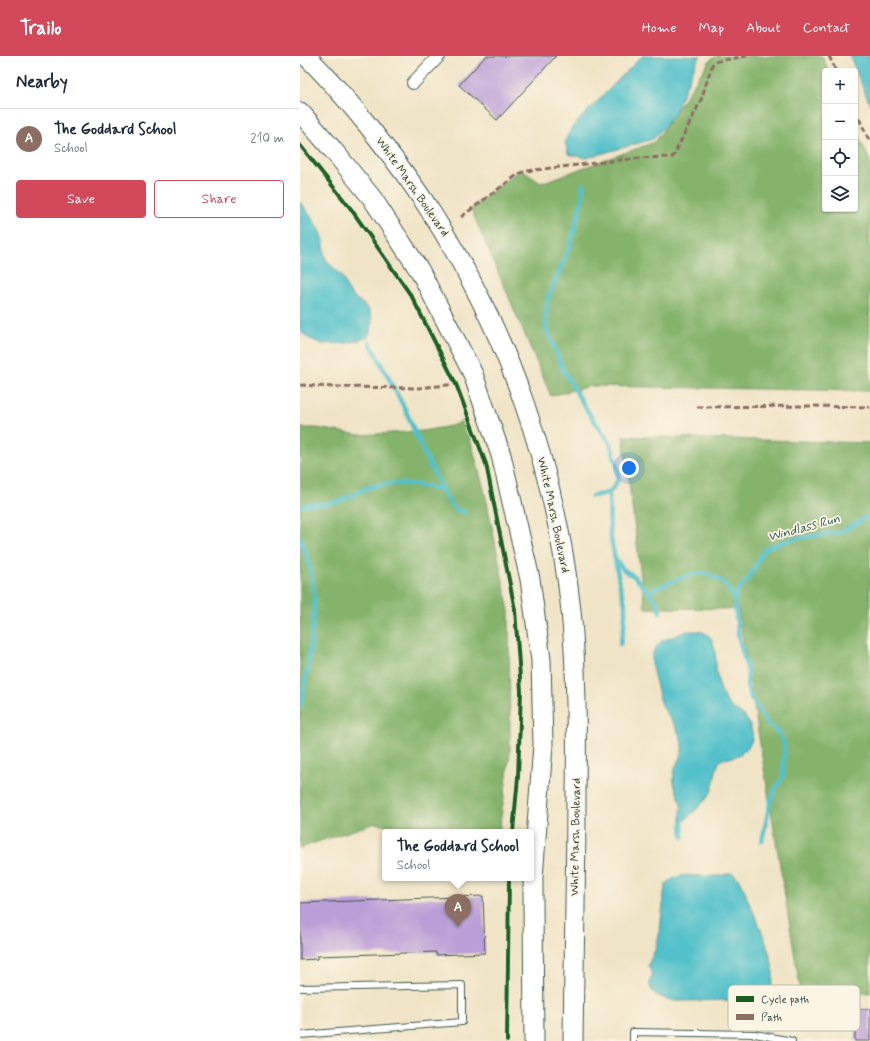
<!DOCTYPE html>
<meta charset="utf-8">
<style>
:root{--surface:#fff;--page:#f6f6f7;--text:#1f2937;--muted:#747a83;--line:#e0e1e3;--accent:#d1495b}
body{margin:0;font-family:Mynerve,sans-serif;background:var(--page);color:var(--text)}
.controls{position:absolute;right:12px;top:12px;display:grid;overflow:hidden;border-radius:4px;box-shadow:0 1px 3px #0004}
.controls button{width:36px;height:36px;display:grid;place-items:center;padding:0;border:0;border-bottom:1px solid var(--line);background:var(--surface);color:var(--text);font:20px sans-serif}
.you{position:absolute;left:329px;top:412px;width:14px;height:14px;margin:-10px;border:3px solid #fff;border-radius:50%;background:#1a73e8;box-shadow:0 0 0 6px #1a73e833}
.badge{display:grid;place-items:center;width:26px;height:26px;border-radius:50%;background:var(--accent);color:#fff;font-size:13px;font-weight:700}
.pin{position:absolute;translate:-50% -33px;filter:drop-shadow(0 1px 2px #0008)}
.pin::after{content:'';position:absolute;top:21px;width:14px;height:12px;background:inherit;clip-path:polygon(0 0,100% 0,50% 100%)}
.popup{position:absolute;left:82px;top:773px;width:152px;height:52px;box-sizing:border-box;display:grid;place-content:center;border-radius:4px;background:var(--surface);filter:drop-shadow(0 1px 3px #0005);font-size:13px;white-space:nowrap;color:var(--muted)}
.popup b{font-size:15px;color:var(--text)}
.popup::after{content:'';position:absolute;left:50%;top:100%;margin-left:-8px;border:8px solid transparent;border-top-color:var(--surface)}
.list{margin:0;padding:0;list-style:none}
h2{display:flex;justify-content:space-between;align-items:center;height:52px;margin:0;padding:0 16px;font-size:17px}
h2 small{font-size:13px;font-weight:400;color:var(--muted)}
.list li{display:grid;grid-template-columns:26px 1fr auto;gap:12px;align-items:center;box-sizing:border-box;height:60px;padding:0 16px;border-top:1px solid var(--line)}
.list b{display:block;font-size:15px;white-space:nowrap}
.list p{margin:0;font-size:13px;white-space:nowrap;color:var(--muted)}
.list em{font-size:13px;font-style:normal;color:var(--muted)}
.actions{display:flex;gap:8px;padding:12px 16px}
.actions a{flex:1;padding:9px 0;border:1px solid var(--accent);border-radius:4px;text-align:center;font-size:14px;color:var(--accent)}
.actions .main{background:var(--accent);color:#fff}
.icon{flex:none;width:22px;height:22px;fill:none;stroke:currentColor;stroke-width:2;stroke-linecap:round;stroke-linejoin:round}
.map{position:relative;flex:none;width:570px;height:985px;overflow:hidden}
header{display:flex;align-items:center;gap:24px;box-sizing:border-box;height:56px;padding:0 20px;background:var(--accent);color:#fff}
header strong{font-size:19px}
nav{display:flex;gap:22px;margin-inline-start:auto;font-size:14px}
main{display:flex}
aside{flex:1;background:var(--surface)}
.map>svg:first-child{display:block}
</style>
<header>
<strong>Trailo</strong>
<nav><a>Home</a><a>Map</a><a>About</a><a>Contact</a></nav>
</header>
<main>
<aside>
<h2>Nearby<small></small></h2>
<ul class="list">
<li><span class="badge" style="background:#8d6e63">A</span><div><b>The Goddard School</b><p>School</p></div><em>210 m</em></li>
</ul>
<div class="actions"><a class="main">Save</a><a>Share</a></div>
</aside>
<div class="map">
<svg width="570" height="985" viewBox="0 0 570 985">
<rect width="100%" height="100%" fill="#fcf5e5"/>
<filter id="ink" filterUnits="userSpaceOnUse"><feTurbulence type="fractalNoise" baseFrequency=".025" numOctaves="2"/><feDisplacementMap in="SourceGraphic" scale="8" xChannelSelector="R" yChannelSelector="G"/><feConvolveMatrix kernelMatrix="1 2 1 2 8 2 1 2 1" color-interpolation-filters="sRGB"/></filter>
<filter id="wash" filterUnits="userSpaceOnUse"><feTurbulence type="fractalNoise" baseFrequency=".012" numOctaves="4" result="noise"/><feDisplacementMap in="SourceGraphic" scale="16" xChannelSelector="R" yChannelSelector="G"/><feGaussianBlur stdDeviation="0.9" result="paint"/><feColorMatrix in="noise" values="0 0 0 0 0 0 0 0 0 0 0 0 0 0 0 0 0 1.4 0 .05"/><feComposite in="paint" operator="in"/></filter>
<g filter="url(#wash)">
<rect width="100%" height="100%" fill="#f0e4c6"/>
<g fill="#85b36c" stroke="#527850">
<path d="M417,0H522L529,15H525V153H555V72L570,105V335L290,330L251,340L171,153L220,113L241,127L355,86L410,4Z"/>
<path d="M165,364L185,437L209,555L210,698L199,776H109L75,767L11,788L0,793V372H17L60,379L122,375L151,370Z"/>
<path d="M323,380L570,387V937L501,938L438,553L345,552Z"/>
</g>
<g fill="#53c1ca" stroke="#397f7f">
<path d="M342,0H401L398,3L373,60L353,83L286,102L268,98L265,85L272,71Z"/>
<path d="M550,0H570V49Z"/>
<path d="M0,146C7,154 19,172 23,182C25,189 23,197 26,203C30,210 37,213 41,219C45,225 46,233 51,238C57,245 67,248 70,257C74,265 71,273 68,281L60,284L47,287L22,288L8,282L0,275Z"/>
<path d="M387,575C395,575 402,574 408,579C417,586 415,608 417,619C419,630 423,642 430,650C433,654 439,655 442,658C449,664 455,677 451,686C447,695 439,700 430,702C427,703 424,702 421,704C415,709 415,728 411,736C406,746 390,759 382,767C379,762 382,755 381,749C379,737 372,731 374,717C375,707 384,699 382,688C379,673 371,665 364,653C360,645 358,636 356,627C352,612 347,596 362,585C368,582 380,578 387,575Z"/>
<path d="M431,817C432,818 436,819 436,820C442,825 445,835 447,842C456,862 474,899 473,921C473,934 464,941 452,944L375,945C366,943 350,940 350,928C349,925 352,921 352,918C351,915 349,912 348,909L356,892L360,874L365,830C377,813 398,822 415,820C421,820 426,818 431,817Z"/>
</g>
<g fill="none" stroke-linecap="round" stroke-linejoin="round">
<g stroke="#53c1ca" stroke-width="4.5">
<path d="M283,128L282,144L271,187L248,241L246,256V272L263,314L288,356L310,387L314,399L318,414V424L314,431L309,436L303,438L292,440"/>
<path d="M70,287L105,353L122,393L143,435L151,449L156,454L165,456"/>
<path d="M309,436L310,477L320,530L325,547V559L324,572L320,588"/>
<path d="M0,450C14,447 28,450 42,444C53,440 62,433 73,430C96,425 122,428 143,435"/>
<path d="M0,481L9,507L14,537V557L8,611L0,651"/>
<path d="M315,503L324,514L335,521L347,535L356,545L360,556"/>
<path d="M347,535L392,518L404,517L416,522L424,527L434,542L439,583L448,616L447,631L452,644L460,655L465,665L478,676L482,683L484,688V697L483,719L482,723L475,733L470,747L462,785"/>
<path d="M434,542L439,533L449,522L464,494L471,490L493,483L541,476L570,459"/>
<path d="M382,767L383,781"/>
</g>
</g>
<g id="blocks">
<g fill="#ba9ed7">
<path d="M186,0H256L197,64L159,29Z"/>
<path d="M183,840L185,897L136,899V896L17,900V903L0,904V847Z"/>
<rect x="555" y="953" width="15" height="32"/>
</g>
</g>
</g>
<g filter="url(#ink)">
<use href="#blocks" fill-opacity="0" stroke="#3e564a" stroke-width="1"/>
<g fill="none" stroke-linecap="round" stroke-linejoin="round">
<defs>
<g id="lane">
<path d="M0,932L162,929V966L0,979"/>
<path d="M333,985V976L455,978L492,985"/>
</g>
<path id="street" d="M113,27L139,0"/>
<g id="primary">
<path d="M6,0C28,21 47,44 66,67C88,95 110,123 129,153C207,273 256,413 271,555C277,615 277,675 276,735C276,819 274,902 273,985"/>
<path d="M0,56L33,94L72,142L120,215L173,318L201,399L230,523L241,604L243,689L233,822V844L234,985"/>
</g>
</defs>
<use href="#lane" stroke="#3e564a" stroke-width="8"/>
<use href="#street" stroke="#3e564a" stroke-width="14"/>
<use href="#primary" stroke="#3e564a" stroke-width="21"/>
<use href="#lane" stroke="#fff" stroke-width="6"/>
<use href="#street" stroke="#fff" stroke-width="12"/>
<use href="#primary" stroke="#fff" stroke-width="19"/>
<g stroke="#8d6e63" stroke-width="3" stroke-dasharray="6 3" stroke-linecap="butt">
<path d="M529,0L536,15"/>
<path d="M555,54L570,86"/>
<path d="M161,161L217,119L226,115L338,102L373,101L401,44L413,6L447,0"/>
<path d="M0,329L34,331L119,332L156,328"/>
<path d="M397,351L508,350L570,351"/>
</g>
<defs>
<g id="cycleway">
<path d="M0,89L51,153L112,241L156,328L186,408L215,554L221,635L218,721L213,776"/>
<path d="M207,985L209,822"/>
</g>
</defs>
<use href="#cycleway" stroke="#fcf5e5" stroke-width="6"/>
<use href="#cycleway" stroke="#1b5e20" stroke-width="4"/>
</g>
</g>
<g text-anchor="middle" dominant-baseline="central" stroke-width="3.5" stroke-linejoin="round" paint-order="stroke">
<g font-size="12" fill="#1f3d34" stroke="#fcf5e5">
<text transform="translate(112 131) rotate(55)">White Marsh Boulevard</text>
<text transform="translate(253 459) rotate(78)">White Marsh Boulevard</text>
<text transform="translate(276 781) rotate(-89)">White Marsh Boulevard</text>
</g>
<g font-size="13" font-style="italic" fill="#2c5e5a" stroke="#fcf5e5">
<text transform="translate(504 472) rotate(-15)">Windlass Run</text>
</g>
</g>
<rect x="428" y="929" width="132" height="46" rx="6" fill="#fcf5e5" stroke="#babeb0" stroke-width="1"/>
<rect x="436" y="940" width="18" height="6" fill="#1b5e20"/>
<rect x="436" y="958" width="18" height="6" fill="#8d6e63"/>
<g font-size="11" fill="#1f3d34">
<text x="461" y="947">Cycle path</text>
<text x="461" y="965">Path</text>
</g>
</svg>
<div class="controls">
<button>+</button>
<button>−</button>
<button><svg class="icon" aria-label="locate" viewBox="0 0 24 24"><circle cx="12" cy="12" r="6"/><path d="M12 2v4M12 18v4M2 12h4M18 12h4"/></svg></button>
<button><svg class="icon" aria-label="layers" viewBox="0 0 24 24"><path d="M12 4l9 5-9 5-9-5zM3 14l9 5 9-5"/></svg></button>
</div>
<div class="you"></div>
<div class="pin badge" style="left:158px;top:871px;background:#8d6e63">A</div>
<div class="popup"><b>The Goddard School</b>School</div>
</div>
</main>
